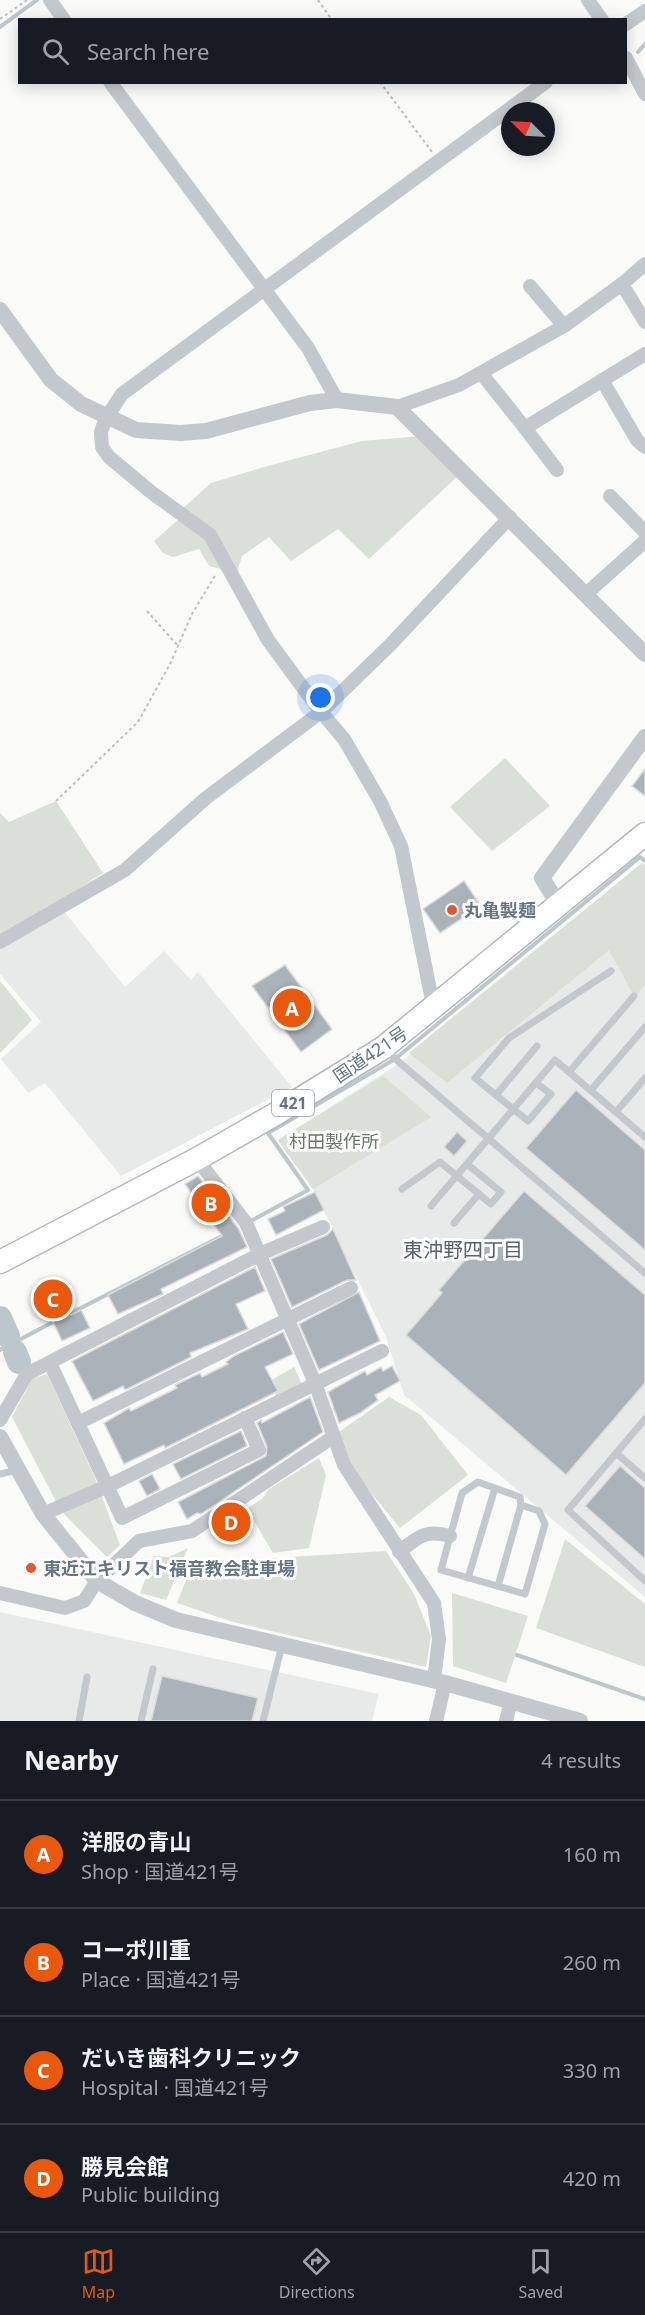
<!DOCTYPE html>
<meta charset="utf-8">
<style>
:root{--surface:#171b24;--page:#242831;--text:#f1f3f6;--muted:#9ea1a6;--line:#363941;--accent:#ea580c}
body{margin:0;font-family:"Noto Sans","Noto Sans JP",sans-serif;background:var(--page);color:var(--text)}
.compass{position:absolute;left:501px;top:102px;width:54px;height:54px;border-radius:50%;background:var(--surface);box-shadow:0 3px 15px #0003;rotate:294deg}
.you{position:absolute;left:321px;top:698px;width:21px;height:21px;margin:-15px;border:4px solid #fff;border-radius:50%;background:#1a73e8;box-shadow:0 0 0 9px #1a73e833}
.badge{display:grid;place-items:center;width:39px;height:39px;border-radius:50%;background:var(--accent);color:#fff;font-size:20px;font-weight:700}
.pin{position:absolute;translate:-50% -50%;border:3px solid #fff;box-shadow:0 2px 6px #0006}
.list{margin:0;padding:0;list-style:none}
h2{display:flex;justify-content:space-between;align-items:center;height:78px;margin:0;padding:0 24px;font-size:26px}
h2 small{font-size:20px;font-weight:400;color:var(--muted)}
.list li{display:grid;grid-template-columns:39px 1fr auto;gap:18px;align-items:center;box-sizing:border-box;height:108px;padding:0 24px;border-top:2px solid var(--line)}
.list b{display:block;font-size:22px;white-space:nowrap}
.list p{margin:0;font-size:20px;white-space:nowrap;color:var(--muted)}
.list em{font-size:20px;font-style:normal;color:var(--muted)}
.icon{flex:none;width:33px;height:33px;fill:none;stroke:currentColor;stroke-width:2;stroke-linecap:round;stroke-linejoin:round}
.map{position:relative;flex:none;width:645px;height:1721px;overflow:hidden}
.search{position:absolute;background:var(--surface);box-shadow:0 3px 15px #0003;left:18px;right:18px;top:18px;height:66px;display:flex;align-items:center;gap:15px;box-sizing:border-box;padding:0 21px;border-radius:0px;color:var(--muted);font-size:22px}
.sheet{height:510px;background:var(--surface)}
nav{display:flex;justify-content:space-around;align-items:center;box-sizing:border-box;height:84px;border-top:2px solid var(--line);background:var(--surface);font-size:16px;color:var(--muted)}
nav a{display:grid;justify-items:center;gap:3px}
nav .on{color:var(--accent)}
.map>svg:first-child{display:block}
</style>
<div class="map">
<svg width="645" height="1721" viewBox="0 0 645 1721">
<rect width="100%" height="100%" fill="#fafaf8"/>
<g fill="#e8e9e9">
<path d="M642,863L645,865V1597L404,1395L386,1337L313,1189L278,1140L400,1063Z"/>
<path d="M63,910L125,987L164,951L191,980L198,972L292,1087L121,1176L45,1083L28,1093L1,1059L41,1022L0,974V947Z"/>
<path d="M0,1612L379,1694L372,1721H0Z"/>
</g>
<g fill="#dadfd7">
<path d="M422,436L460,474L369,559L338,529L291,561L269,537L242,556L237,572L182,509L211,483L264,467L362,441Z"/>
<path d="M178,520L196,531L210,535L229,571L209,566L199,549L173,557L163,553L154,541Z"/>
<path d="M505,758L550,806L492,851L450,807Z"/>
<path d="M56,801L103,873L0,939V813L9,822Z"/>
<path d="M642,863L645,865V986L634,996L609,950L447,1083L409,1053Z"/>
<path d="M0,981L32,1020L0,1053Z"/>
<path d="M383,1076L431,1117L313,1189L278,1140Z"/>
<path d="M294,1367L302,1384L277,1399L270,1381Z"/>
<path d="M47,1374L95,1478L120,1545L107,1557L61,1511L12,1417L32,1379Z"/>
<path d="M389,1397L421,1415L468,1475L400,1528L347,1464L336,1434Z"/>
<path d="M319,1458L326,1475L309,1548L273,1553L247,1509L263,1498L269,1489Z"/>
<path d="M565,1539L645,1604V1667L536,1628Z"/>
<path d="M188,1548L166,1600L140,1593L154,1556L169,1557Z"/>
<path d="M386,1551L414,1594L431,1636L426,1667L233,1622L177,1603L193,1563Z"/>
<path d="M452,1593L528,1616L506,1683L453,1666Z"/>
</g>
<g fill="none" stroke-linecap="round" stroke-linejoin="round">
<g stroke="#bbc7cb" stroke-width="4">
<path d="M0,27L37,0"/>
<path d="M638,52L645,44"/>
<path d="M249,1222L308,1190L268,1133L395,1059L640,857L645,861"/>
<path d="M67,1315L226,1234"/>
<path d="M0,1350L55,1321"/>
<path d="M517,1655L645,1699"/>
</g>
<g stroke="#bbc7cb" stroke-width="24">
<path d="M0,1318L8,1336"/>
<path d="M15,1352L19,1362"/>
</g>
</g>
<g fill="#aab3b9" stroke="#dcdcda" stroke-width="1.5">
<path d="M645,769V796L632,786Z"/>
<path d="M464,881L481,906L440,933L423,909Z"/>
<path d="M285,965L332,1029L301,1052L252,986Z"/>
<path d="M576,1090L645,1150V1250L526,1148Z"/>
<path d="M457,1132L467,1141L454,1156L444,1147Z"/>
<path d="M198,1176L238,1228L247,1247L161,1289L163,1294L118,1314L108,1295L222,1236L185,1184Z"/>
<path d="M524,1191L645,1295V1383L566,1475L406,1335L442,1293L439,1290Z"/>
<path d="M315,1192L324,1210L276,1235L268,1219L285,1211L283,1207Z"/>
<path d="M333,1229L356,1280H347L292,1307L271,1259L327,1235Z"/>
<path d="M255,1267L265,1291L236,1304L248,1329L190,1353L191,1357L125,1390L123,1386L93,1401L72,1361Z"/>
<path d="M53,1281L71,1315L81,1310L90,1328L62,1341L38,1289Z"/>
<path d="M359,1292L380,1341L319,1370L299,1324Z"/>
<path d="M283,1332L293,1354L265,1367L278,1391L165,1448L164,1445L124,1464L104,1423L129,1408L131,1411L177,1388L175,1385L200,1373L202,1377L228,1364L226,1362L234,1356Z"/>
<path d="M392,1366L400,1381L375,1395L378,1400L360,1413L339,1423L328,1392L365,1371L367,1375L381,1367L383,1371Z"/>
<path d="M310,1397L323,1432L201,1514L197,1513L187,1519L178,1502L266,1456L267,1447L257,1423L261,1420L262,1423Z"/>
<path d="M241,1431L247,1446L181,1479L173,1464Z"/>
<path d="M620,1466L645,1488V1559L585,1506Z"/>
<path d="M152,1474L160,1489L147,1496L139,1481Z"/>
<path d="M245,1507L253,1521L221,1541L212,1528Z"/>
<path d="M162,1676L258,1698L252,1721H151Z"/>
</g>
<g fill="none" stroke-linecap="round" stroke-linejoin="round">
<defs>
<path id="trunk" d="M0,1262L197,1159L279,1112L383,1048L645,834"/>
</defs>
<use href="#trunk" stroke="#b4b9bd" stroke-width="25"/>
<g stroke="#bbbfc2" stroke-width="2" stroke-dasharray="3 3" stroke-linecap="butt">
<path d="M318,0L332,20"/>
<path d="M0,19L27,0"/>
<path d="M380,82L432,152"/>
<path d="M147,611L178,646"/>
<path d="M56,801L138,722L170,664L192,614L216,574"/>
</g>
<g stroke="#c3c8cc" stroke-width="7">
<path d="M385,1050L645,1273"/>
<path d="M569,1072L634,996"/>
<path d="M536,1083L551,1094L528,1121L475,1078L509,1038L611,971"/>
<path d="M591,1090L645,1027"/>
<path d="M496,1095L537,1046"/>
<path d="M616,1112L645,1078"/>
<path d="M402,1189L440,1162L491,1204L501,1192L467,1164"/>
<path d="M431,1206L555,1060L645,1137"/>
<path d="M454,1223L479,1194"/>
<path d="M645,1419L568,1510L645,1581"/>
<path d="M616,1453L645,1478"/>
<path d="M0,1474L17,1470"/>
<path d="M468,1578L495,1488"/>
<path d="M498,1586L521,1505L539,1511L545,1524L525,1594L441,1570L462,1493L478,1482L520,1497L521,1505"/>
<path d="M79,1721L87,1677"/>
<path d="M141,1721L153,1669"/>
<path d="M263,1721L282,1645"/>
</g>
<g stroke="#c3c8cc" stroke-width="14">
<path d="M50,0L64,20"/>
<path d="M588,0L602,20"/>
<path d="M626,24L645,11"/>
<path d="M626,58L645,94"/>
<path d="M110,82L308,348L337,400"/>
<path d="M622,284L645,322"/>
<path d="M530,286L564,326"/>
<path d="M481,373L525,428L645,354"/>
<path d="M602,380L637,440L645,447"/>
<path d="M397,407L459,385L564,326L622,284L645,264"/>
<path d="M525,428L557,470"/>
<path d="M610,496L645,532"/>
<path d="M586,594L645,541"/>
<path d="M0,942L125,870L206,798L321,712L391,644L510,517"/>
<path d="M442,999L431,995L401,846L380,801L344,739L321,712L268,640L210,535L151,492L109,457L102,447L101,432L106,418L122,394L546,82"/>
<path d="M197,1159L246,1223L315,1383L344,1465L434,1603L439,1639L434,1680"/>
<path d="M50,1363L122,1518L259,1450L245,1418"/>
<path d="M0,1420L27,1374L260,1254L323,1227"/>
<path d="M78,1423L351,1288"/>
<path d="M43,1514L108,1486L382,1351"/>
<path d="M399,1552C418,1537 425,1529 450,1536"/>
<path d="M0,1593L65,1608L84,1601L97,1581L139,1541L192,1531L333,1437"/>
<path d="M436,1721L445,1683"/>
<path d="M506,1721L511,1701"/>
</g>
<g stroke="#c3c8cc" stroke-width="16">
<path d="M0,310L51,380L81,404L136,430L181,433L206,431L310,403L337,400L397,407L645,654"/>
<path d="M558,904L542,878L645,737"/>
<path d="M0,1437L43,1514L97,1581L135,1603L176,1620L445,1683L580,1721"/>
</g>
<use href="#trunk" stroke="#fff" stroke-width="22"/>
</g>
<g fill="#e4572e" stroke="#fff" stroke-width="2">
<circle cx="452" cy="910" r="6"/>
<circle cx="31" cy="1568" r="6"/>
</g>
<g text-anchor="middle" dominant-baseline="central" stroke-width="6" stroke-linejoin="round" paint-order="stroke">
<rect fill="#fff" stroke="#939fa8" stroke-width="1.5" x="272" y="1090" width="42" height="26" rx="4.5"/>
<g font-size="16" font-weight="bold" fill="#657683">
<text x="293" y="1103">421</text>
</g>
<g font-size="18" font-weight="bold" fill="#657683" stroke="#fff" text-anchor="start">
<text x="464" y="910">丸亀製麺</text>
<text x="43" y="1568">東近江キリスト福音教会駐車場</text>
</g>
<g font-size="18" fill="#657683" stroke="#fff">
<text transform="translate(370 1054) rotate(-34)">国道421号</text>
</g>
<g font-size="18" fill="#687a64" stroke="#fff">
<text x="334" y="1141">村田製作所</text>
</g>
<g font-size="20" fill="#57646e" stroke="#fff">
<text x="463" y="1249">東沖野四丁目</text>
</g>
</g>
</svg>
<svg class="compass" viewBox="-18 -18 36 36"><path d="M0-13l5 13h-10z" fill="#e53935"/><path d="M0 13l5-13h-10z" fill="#9ea1a6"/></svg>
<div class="you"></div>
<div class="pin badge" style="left:292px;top:1008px">A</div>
<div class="pin badge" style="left:211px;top:1203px">B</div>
<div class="pin badge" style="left:53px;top:1299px">C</div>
<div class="pin badge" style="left:231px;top:1522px">D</div>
<div class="search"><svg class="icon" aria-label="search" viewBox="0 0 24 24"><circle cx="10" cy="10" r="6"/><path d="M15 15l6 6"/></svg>Search here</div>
</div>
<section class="sheet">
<h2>Nearby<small>4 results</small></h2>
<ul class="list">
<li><span class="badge">A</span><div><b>洋服の青山</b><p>Shop · 国道421号</p></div><em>160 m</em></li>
<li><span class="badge">B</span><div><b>コーポ川重</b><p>Place · 国道421号</p></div><em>260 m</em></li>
<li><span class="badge">C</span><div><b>だいき歯科クリニック</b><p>Hospital · 国道421号</p></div><em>330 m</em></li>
<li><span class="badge">D</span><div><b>勝見会館</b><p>Public building</p></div><em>420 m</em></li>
</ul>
</section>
<nav>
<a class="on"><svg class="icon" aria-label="map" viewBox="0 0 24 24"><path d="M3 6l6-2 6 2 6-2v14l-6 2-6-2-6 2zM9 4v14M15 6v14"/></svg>Map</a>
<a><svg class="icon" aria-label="directions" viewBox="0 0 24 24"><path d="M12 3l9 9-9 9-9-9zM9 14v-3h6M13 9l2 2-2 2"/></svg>Directions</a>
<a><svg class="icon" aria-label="saved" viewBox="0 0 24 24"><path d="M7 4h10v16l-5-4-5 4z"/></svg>Saved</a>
</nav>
